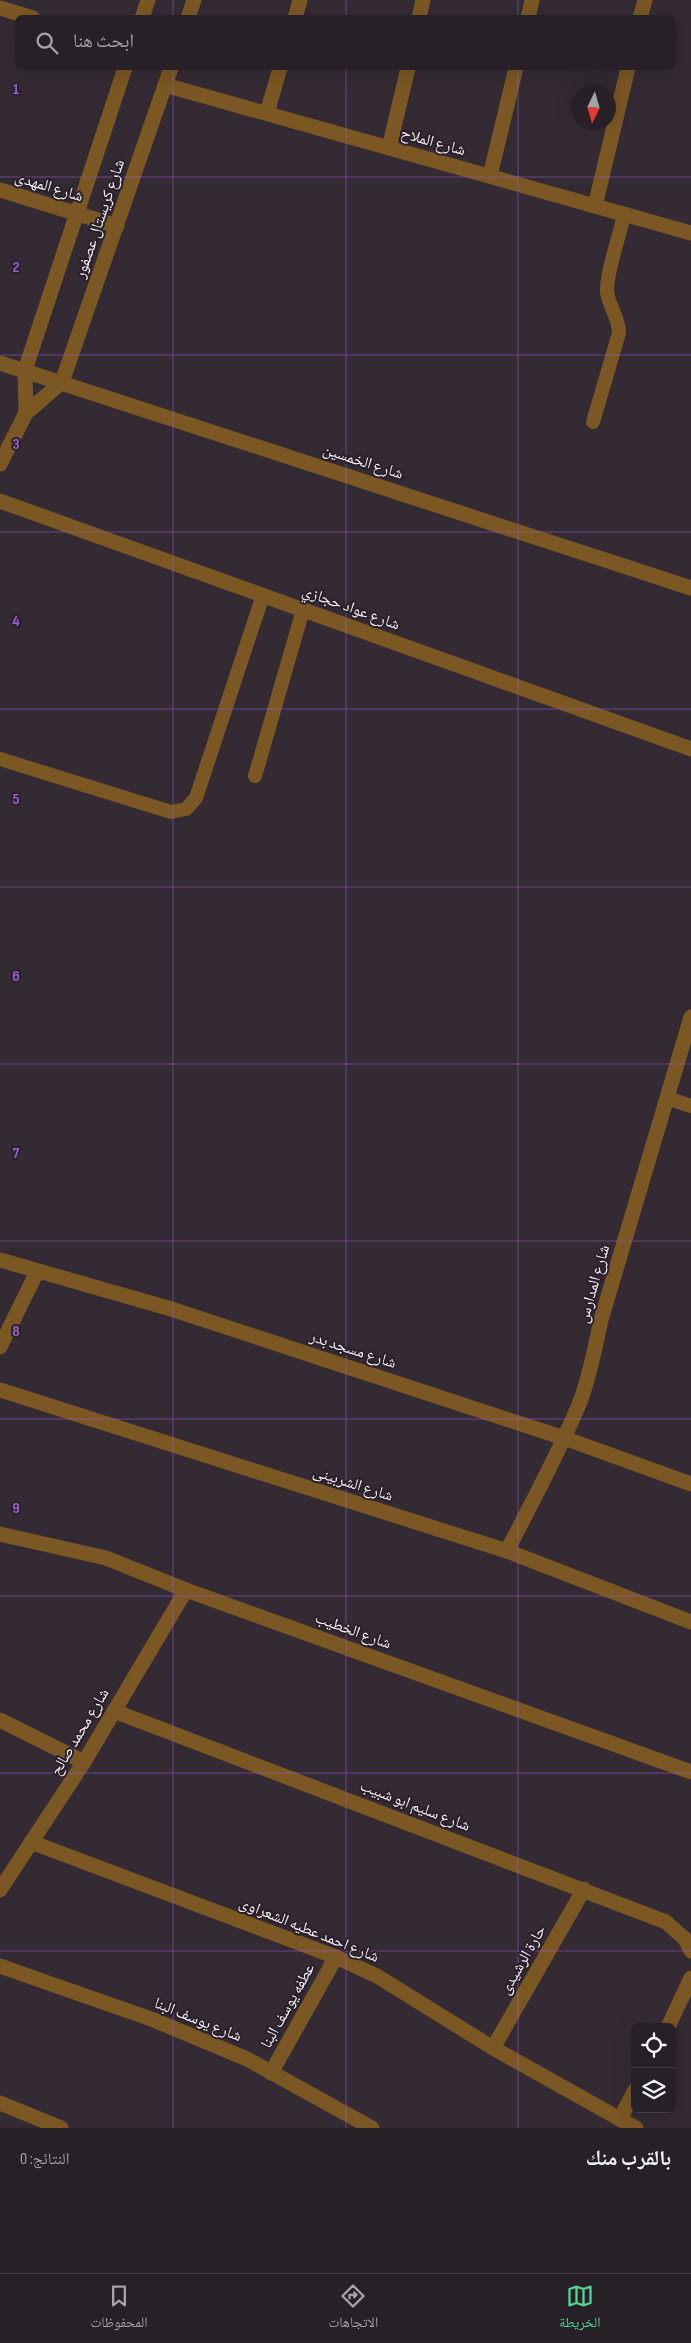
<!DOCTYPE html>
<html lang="ar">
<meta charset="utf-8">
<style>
:root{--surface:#272027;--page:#332d33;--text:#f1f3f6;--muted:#a4a3a7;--line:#433e44;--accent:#53d396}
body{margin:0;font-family:"Sofia Sans Condensed","Noto Naskh Arabic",sans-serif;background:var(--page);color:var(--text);direction:rtl}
.controls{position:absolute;right:15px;bottom:15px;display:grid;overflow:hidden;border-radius:8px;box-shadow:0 5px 20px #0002}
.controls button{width:45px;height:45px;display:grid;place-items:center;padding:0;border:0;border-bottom:1px solid var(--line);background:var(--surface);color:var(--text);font:25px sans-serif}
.compass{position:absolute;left:571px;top:85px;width:45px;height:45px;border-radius:50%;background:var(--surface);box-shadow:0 5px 20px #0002;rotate:185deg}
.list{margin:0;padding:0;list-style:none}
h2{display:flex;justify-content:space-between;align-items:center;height:65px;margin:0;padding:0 20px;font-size:21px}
h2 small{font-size:16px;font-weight:400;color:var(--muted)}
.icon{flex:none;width:28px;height:28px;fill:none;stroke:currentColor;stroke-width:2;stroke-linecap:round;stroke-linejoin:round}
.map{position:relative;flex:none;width:691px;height:2128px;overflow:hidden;direction:ltr}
.search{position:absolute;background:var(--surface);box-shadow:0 5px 20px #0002;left:15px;right:15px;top:15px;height:55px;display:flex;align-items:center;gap:12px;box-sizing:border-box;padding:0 18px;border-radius:8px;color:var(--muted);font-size:19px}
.sheet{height:145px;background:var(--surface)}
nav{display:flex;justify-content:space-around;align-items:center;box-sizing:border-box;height:70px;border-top:1px solid var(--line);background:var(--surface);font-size:14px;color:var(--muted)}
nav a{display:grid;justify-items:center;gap:2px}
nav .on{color:var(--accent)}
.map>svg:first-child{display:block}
</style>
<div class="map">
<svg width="691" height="2128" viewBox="0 0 691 2128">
<rect width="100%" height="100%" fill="#342a34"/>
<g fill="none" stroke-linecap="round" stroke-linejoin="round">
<g stroke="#7a5723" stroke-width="14">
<path d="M593,422L619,333C619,317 609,307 607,292C606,274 620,234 624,215"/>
<path d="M0,759L171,812L186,809L196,798L263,595"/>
<path d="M255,776L303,610"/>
<path d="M667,1098L691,1106"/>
</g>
<g stroke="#7a5723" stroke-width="15">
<path d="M0,8L33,18"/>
<path d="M142,18L148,0"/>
<path d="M188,18L194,0"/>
<path d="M295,18L300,0"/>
<path d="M419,18L423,0"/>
<path d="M528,18L532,0"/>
<path d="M640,18L645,0"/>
<path d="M165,85L691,233"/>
<path d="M267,113L280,68"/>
<path d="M389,148L408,68"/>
<path d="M490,176L516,68"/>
<path d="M0,190L117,226"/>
<path d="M595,206L628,68"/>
<path d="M0,363L691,588"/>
<path d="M26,413L25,370L125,68"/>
<path d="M0,464L26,413L62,382L171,68"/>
<path d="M0,501L691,749"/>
<path d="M0,1260L168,1308L564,1438L691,1484"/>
<path d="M0,1347L37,1272"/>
<path d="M0,1390L507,1551L691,1622"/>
<path d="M0,1534L106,1558L186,1590L691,1772"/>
<path d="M507,1551C532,1502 559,1453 580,1402C590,1376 595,1347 601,1320L691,1017"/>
<path d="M114,1711L666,1922L685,1939L691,1951"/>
<path d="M0,1720L84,1762"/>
<path d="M31,1842L336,1957L377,1976L493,2048L636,2128"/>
<path d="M0,1890L84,1762L186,1590"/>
<path d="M0,1966L154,2020L247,2059L372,2128"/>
<path d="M668,2027L691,1978"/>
<path d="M493,2048L584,1889"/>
<path d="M271,2073L336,1957"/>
<path d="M0,2103L61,2128"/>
<path d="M620,2119L635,2090"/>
</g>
</g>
<path fill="none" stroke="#9a5dcc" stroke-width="1" stroke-opacity="0.55" d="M173,0V18M346,0V18M518,0V18M173,68V2128M346,68V2128M518,68V2128M0,177H691M0,355H691M0,532H691M0,709H691M0,887H691M0,1064H691M0,1241H691M0,1419H691M0,1596H691M0,1773H691M0,1951H691"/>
<g text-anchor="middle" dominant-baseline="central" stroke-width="4" stroke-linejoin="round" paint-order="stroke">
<g font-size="16" fill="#f5eff5" stroke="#2a202a">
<text transform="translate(433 142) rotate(16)">شارع الملاح</text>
<text transform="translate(49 187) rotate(17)">شارع المهدى</text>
<text transform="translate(100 219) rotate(-71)">شارع كريستال عصفور</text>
<text transform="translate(363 462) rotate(18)">شارع الخمسين</text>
<text transform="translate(351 608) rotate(20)">شارع عواد حجازي</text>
<text transform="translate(594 1284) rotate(-74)">شارع المدارس</text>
<text transform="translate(353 1350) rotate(18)">شارع مسجد بدر</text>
<text transform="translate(353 1484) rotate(18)">شارع الشربينى</text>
<text transform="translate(353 1631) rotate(20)">شارع الخطيب</text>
<text transform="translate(80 1732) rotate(-59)">شارع محمد صالح</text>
<text transform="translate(415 1806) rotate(21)">شارع سليم ابو شبيب</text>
<text transform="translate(309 1930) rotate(22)">شارع احمد عطيه الشعراوى</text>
<text transform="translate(523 1960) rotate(-60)">حارة الرشيدى</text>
<text transform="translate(288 2006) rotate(-61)">عطفه يوسف البنا</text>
<text transform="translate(198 2020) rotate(22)">شارع يوسف البنا</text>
</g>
</g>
<g font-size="16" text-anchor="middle" font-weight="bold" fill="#9a5dcc" stroke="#2a202a" stroke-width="4" stroke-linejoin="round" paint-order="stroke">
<text x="16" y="94">1</text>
<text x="16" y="272">2</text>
<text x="16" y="449">3</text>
<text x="16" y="626">4</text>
<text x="16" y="804">5</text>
<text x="16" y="981">6</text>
<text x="16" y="1158">7</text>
<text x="16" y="1336">8</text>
<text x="16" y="1513">9</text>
</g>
</svg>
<div class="controls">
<button><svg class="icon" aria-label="locate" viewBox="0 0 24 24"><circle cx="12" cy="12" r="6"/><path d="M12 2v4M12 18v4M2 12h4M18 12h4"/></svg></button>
<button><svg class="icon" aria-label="layers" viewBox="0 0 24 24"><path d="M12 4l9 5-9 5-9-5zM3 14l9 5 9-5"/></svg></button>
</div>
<svg class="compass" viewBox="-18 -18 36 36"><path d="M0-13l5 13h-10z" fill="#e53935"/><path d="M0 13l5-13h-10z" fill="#a4a3a7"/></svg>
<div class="search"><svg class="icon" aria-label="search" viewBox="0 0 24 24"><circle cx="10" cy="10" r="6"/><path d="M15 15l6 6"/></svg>ابحث هنا</div>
</div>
<section class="sheet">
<h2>بالقرب منك<small>النتائج: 0</small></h2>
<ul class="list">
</ul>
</section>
<nav>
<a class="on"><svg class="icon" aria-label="map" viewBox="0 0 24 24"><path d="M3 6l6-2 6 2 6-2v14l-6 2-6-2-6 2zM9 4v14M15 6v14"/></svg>الخريطة</a>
<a><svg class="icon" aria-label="directions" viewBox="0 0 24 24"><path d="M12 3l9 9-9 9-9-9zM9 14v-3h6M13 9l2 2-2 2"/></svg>الاتجاهات</a>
<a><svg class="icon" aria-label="saved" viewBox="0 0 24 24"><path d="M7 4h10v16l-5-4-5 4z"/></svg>المحفوظات</a>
</nav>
